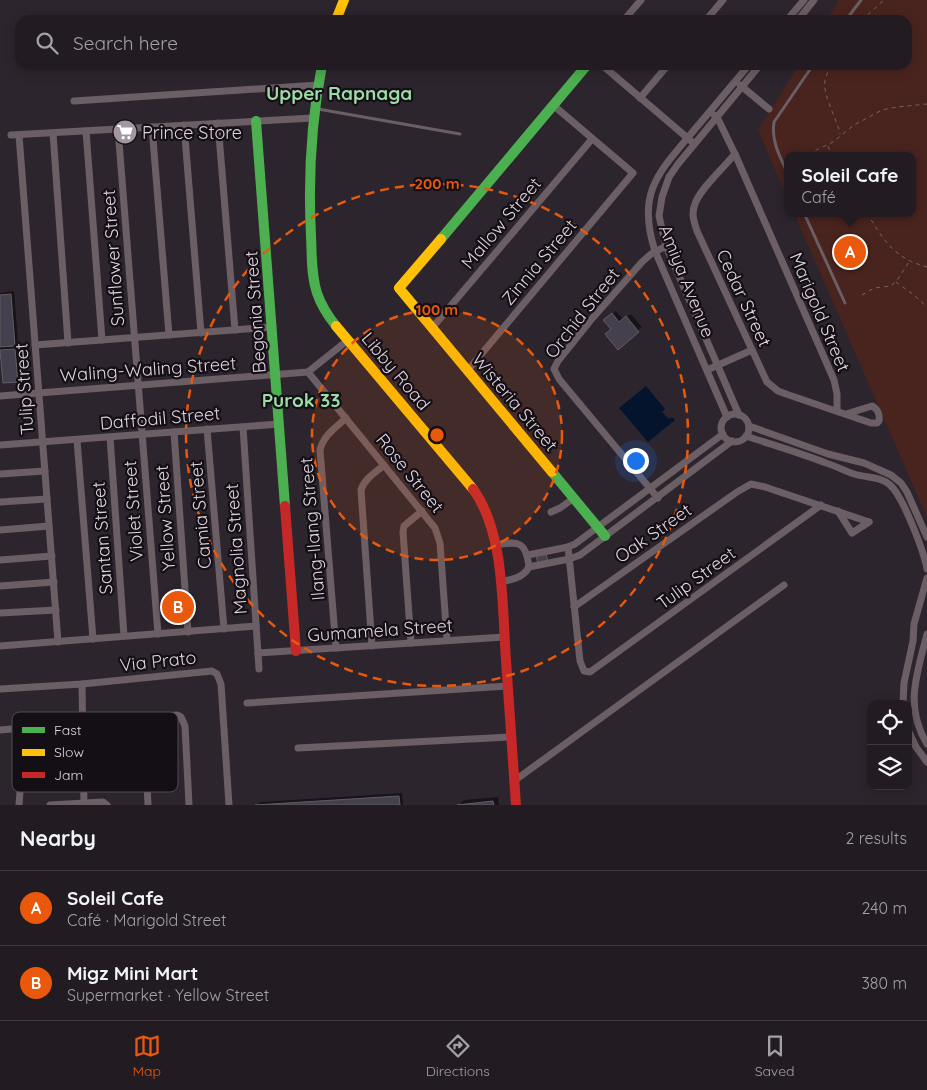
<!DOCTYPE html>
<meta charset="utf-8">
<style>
:root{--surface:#221c22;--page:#2a252a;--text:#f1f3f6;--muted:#a2a1a5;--line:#3f3a40;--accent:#ea580c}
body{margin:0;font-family:Quicksand,sans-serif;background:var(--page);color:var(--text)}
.controls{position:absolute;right:15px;bottom:15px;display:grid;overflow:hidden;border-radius:10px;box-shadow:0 2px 12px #0003}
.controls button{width:45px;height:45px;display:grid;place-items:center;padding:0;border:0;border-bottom:1px solid var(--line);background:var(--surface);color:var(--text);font:25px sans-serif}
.you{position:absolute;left:635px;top:460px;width:18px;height:18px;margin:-12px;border:4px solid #fff;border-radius:50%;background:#1a73e8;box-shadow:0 0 0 8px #1a73e833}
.badge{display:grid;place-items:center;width:32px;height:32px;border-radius:50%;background:var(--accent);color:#fff;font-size:16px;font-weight:700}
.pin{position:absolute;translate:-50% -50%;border:2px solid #fff;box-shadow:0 1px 5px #0006}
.popup{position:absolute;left:784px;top:152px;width:132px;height:65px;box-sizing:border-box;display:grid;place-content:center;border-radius:10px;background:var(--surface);filter:drop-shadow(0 1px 4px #0005);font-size:16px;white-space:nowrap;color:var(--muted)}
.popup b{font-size:19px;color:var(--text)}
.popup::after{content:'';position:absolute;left:50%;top:100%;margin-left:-10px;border:10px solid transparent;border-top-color:var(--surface)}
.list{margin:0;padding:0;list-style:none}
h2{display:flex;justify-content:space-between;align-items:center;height:65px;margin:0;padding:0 20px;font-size:21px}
h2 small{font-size:16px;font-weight:400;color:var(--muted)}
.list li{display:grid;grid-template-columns:32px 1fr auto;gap:15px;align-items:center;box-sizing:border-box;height:75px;padding:0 20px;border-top:1px solid var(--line)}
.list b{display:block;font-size:19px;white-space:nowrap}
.list p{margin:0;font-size:16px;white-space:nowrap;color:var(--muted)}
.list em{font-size:16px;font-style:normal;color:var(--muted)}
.icon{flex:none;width:28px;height:28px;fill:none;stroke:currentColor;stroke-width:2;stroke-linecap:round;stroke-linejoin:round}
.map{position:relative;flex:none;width:927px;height:805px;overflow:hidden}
.search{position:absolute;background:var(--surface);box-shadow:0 2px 12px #0003;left:15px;right:15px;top:15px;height:55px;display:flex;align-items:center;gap:12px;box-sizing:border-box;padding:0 18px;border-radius:15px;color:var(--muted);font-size:19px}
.sheet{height:215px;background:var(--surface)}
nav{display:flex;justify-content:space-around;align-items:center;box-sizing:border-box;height:70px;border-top:1px solid var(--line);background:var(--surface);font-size:14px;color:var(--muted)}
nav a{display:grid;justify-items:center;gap:2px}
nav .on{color:var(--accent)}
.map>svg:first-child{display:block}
</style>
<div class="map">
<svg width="927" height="805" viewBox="0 0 927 805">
<rect width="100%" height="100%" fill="#2d252e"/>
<path fill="#49241e" d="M839,0H927V517L794,213H912V156H788L787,197L758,130L799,65H907V20H827Z"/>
<path fill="#04142d" d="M646,386L665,409L662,412L669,419L672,417L675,420L648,442L619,408Z"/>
<g fill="#0007">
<path d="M14,291L18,341L13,346H18L21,377L17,380L1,351L0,353V293Z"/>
<path d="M616,311L623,319L631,314L642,327L618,348L608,317Z"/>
<path d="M402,793L403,805H257L260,802Z"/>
<path d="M498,797L499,805H459L464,800Z"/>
</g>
<g fill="#45404d" stroke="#615d66">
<path d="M11,294L15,346L0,347V295Z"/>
<path d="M612,313L619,322L626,316L639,332L618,350L605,334L611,329L603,320Z"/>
<path d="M15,349L18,382L3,383L0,350Z"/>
<path d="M546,553L548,562L538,564L536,555Z"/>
<path d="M399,796L400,805H255Z"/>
<path d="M493,801L494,805H457Z"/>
</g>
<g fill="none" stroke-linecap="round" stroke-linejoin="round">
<g stroke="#6e6269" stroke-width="1" stroke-dasharray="4 4" stroke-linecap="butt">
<path d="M862,20L884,0"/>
<path d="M831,65C829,70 826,75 825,80C822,95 837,118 840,134"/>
<path d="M828,146L832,156"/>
<path d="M813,156L812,152L833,142L854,125L882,110L897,107L927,104"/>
<path d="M867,213C884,241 894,258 927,267"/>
<path d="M896,282L914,295L927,307"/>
<path d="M862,295L874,288L890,286L896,282L909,262"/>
</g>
<g stroke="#6b5e64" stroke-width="3">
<path d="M846,20L861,0"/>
<path d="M318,109L460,134"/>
<path d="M788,174C780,157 771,141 774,122L813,65"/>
<path d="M804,213L845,303"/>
</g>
<g stroke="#6b5e64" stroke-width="7">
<path d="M624,20L641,0"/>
<path d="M706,20L723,0"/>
<path d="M787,20L804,0"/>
<path d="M798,20L814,0"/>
<path d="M602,65L691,141"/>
<path d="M740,85L769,109"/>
<path d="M640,98L668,65"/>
<path d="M74,101L318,85"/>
<path d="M714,115L717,117L735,154L834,380L837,394V410"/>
<path d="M218,123L235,330"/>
<path d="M184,125L201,333"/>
<path d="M152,127L169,335"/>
<path d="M118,129L158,634"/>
<path d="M86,131L102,340"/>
<path d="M53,133L68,343"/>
<path d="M11,135L313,118"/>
<path d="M19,135L58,642"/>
<path d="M735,154C725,166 699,190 695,204C691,213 694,222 697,231L767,382L778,391L786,394L871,423H877L879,421C880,415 878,409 872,406L846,414"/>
<path d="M432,328L592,139"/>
<path d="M35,345L273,327"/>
<path d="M468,370L633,173L553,105"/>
<path d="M707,370L752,350"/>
<path d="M308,372L435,528L440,543L447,640"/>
<path d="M0,396L308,372L348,340"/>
<circle cx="735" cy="428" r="14"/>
<path d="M739,415L666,246L659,216L662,197L669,177L678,164L760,65"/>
<path d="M727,417L655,251C636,192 659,172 695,129C713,108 731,86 749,65"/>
<path d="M749,426L828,454L864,463L891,475L901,483L907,492L927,537"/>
<path d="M243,427L259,669"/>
<path d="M207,429L224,629"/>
<path d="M174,432L188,632"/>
<path d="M746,436C773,445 800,453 826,463C836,466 845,471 854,474C867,478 880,476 890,485C903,496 924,552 927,569"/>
<path d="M110,437L124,636"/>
<path d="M77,440L93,639"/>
<path d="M0,445L279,424"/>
<path d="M0,474L45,471"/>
<path d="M658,498L559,379L554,369L558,361L590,321L642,262L651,254L666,246"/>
<path d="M0,502L47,499"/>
<path d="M838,511L852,533L869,522"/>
<path d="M551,512L560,508L574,498"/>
<path d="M0,530L49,526"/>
<path d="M495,545C519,541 526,541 529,567"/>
<path d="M568,547L580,661L584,671L590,672L821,505"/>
<path d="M528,555L568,547L575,544L723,434"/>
<path d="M0,560L52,556"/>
<path d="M500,582C511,580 523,578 529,567L569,559L580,555L732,441"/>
<path d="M0,586L54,582"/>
<path d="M574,607L737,492L751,484L765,487L869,522"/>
<path d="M0,613L56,610"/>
<path d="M927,634C917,674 904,706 927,744"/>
<path d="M411,643L403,532L404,526L422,511"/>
<path d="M0,646L256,626"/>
<path d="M372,646L361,490C364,479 376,472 384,465"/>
<path d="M336,648L320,450C323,436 335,428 346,418"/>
<path d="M258,653L504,637"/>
<path d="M82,684L84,805"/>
<path d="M0,689L82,684L212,671L217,674L221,684L229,805"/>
<path d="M247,703L507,686"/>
<path d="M903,704L904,683L913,641L914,624L927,578"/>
<path d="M0,730L177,715L181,717L185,726L189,805"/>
<path d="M908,730L916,747L927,762"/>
<path d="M298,748L511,737"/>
<path d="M514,781L784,585"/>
<path d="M19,805L21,778L31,767L39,764L84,763L132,758L140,759L146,765L148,805"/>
<path d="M50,805L103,802L107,805"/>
</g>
<g stroke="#4caf50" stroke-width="10">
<path d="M322,65C311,122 308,178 311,236C312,255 311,275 317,293C321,305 328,316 336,326"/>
<path d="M256,121L285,506"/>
<path d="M441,239L587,65"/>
<path d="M552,472L605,536"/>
</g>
<g stroke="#ffc107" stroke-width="10">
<path d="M336,20L344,0"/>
<path d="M441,239L399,288L552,472"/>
<path d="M336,326L473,489"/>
</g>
<g stroke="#c62828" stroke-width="10">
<path d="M473,489C505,533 502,607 506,660C509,708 513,757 516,805"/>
<path d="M285,506L296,651"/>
</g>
</g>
<circle cx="437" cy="435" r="125" fill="#e8590c" fill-opacity=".12"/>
<g fill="none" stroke="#e8590c" stroke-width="2.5" stroke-dasharray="9 6">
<circle cx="437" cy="435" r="125"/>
<circle cx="437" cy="435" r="251"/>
</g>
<defs>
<symbol id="supermarket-disc" viewBox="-11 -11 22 22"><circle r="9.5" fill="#a197a2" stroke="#140e15"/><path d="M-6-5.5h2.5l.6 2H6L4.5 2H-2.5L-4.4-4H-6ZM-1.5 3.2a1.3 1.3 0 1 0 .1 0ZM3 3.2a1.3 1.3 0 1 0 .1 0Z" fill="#fff"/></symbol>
</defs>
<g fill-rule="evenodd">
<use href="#supermarket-disc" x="111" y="118" width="28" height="28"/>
</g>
<g text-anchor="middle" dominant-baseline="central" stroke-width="4.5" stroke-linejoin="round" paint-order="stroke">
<g font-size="18" fill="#dfd5e0" stroke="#140e15" text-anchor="start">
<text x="142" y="132">Prince Store</text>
</g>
<g font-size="18" fill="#dfd5e0" stroke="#140e15">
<text transform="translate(501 223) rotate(-50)">Mallow Street</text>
<text transform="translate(113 258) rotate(-94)">Sunflower Street</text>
<text transform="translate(539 262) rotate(-50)">Zinnia Street</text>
<text transform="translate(687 281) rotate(68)">Amiya Avenue</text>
<text transform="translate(744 298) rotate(65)">Cedar Street</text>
<text transform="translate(255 312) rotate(-94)">Begonia Street</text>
<text transform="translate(820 312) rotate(67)">Marigold Street</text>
<text transform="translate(582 313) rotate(-52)">Orchid Street</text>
<text transform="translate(148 369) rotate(-4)">Waling-Waling Street</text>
<text transform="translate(396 371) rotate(50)">Libby Road</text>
<text transform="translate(24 389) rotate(-94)">Tulip Street</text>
<text transform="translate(515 402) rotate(50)">Wisteria Street</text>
<text transform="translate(160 418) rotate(-5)">Daffodil Street</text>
<text transform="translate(410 473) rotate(51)">Rose Street</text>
<text transform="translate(133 511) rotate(-94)">Violet Street</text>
<text transform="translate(200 515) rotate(-95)">Camia Street</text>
<text transform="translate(165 518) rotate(-94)">Yellow Street</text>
<text transform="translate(312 529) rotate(-95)">Ilang-Ilang Street</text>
<text transform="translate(653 533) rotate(-35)">Oak Street</text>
<text transform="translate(102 538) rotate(-94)">Santan Street</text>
<text transform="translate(236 549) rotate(-94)">Magnolia Street</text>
<text transform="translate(696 578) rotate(-36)">Tulip Street</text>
<text transform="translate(380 630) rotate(-4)">Gumamela Street</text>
<text transform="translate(158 661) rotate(-6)">Via Prato</text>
</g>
<g font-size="19" font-weight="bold" fill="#9cdca6" stroke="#140e15">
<text x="339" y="93">Upper Rapnaga</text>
<text x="301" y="400">Purok 33</text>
</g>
</g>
<rect x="12" y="712" width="166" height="80" rx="8" fill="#140e15" stroke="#514a52" stroke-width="1"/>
<rect x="22" y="727" width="23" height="6" fill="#4caf50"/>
<rect x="22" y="749" width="23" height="7" fill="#ffc107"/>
<rect x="22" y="772" width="23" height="6" fill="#c62828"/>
<g font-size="14" fill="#dfd5e0">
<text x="54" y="735">Fast</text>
<text x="54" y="757">Slow</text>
<text x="54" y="780">Jam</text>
</g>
<circle cx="437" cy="435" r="8" fill="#e8590c" stroke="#140e15" stroke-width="2.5"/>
<g font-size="15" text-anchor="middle" font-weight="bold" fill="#e8590c" stroke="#140e15" stroke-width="4.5" stroke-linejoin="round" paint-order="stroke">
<text x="437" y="189">200 m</text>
<text x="437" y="315">100 m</text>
</g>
</svg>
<div class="controls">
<button><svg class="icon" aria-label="locate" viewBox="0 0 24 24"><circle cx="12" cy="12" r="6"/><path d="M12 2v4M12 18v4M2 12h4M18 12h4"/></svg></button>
<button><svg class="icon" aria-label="layers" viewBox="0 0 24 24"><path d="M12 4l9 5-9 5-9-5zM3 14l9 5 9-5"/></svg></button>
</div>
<div class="you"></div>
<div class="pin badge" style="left:850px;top:252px">A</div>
<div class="popup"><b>Soleil Cafe</b>Café</div>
<div class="pin badge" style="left:178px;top:607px">B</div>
<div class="search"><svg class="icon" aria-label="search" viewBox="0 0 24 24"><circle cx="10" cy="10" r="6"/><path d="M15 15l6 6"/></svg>Search here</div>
</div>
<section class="sheet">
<h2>Nearby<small>2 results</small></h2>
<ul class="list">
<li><span class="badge">A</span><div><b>Soleil Cafe</b><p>Café · Marigold Street</p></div><em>240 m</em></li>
<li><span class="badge">B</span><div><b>Migz Mini Mart</b><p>Supermarket · Yellow Street</p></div><em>380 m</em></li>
</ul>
</section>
<nav>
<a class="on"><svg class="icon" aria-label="map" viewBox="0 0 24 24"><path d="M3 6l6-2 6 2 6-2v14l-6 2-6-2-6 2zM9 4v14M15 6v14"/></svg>Map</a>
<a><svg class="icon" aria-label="directions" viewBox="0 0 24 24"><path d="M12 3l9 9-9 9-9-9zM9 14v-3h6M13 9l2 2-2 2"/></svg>Directions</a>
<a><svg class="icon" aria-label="saved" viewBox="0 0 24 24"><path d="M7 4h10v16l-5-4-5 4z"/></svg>Saved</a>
</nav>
